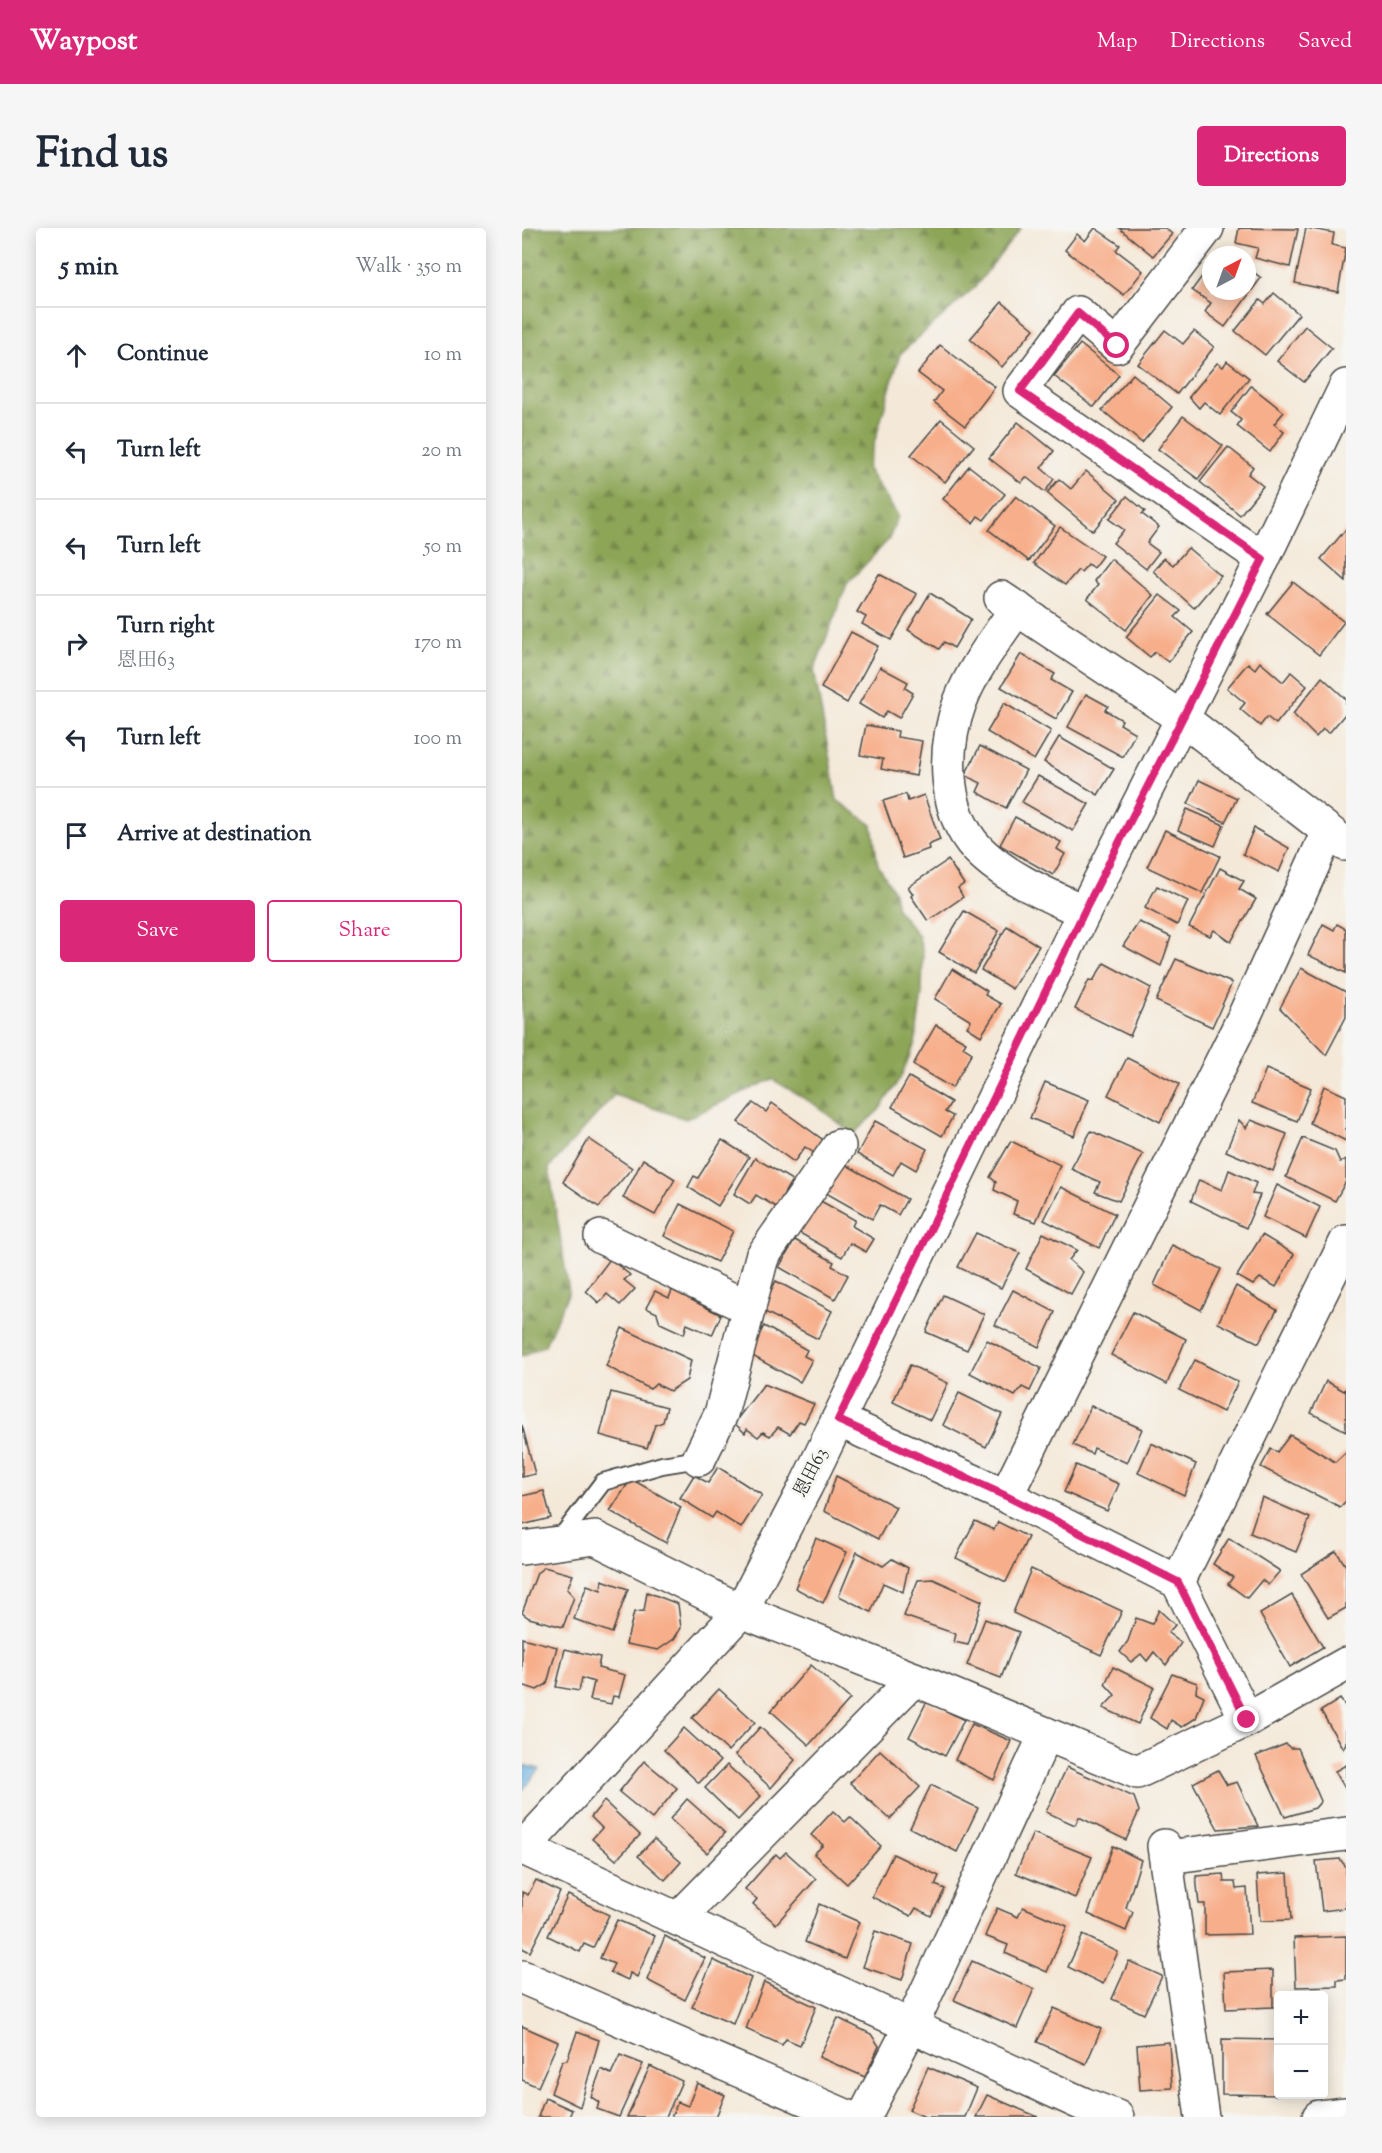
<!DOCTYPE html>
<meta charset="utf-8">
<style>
:root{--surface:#fff;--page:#f6f6f7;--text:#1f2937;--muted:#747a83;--line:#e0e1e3;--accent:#db2777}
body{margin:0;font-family:"Sorts Mill Goudy","Noto Serif JP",serif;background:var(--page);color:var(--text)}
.controls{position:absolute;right:18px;bottom:18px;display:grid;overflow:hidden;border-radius:6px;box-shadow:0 3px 15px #0003}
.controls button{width:54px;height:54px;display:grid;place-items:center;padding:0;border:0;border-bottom:2px solid var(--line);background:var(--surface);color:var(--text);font:30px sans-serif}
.compass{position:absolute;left:680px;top:18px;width:54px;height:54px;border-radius:50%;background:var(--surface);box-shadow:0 3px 15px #0003;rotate:41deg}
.stop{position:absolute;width:18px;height:18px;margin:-14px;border:4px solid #db2777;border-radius:50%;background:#fff}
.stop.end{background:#db2777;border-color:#fff;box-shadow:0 2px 6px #0008}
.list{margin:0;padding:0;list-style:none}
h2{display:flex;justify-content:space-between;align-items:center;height:78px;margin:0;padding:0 24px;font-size:26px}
h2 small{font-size:20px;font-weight:400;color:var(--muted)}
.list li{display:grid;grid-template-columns:39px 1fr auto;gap:18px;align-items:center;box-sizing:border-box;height:96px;padding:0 24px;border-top:2px solid var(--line)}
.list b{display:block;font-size:22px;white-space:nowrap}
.list p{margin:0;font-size:20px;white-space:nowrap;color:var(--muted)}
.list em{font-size:20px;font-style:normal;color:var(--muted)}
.actions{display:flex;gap:12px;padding:18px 24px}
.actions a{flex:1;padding:14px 0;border:2px solid var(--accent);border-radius:6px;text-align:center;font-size:21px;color:var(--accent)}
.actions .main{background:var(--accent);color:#fff}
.icon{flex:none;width:33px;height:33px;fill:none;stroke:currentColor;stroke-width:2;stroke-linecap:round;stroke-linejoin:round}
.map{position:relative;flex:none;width:824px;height:1889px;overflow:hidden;border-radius:6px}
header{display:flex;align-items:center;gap:36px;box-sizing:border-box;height:84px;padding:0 30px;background:var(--accent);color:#fff}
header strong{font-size:28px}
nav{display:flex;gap:33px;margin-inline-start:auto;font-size:21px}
.intro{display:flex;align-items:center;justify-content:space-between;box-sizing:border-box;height:144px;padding:0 36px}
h1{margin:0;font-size:42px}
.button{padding:15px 27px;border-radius:6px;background:var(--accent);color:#fff;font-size:21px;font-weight:700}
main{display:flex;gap:36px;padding:0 36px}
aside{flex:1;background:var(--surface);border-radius:6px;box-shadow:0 3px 15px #0003}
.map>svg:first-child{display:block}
</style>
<header>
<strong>Waypost</strong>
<nav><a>Map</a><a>Directions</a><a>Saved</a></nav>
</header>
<div class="intro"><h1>Find us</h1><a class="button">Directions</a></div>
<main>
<aside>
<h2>5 min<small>Walk · 350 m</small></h2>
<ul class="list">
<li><svg class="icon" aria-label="ahead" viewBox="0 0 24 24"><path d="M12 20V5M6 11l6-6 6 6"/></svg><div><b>Continue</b></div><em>10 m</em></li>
<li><svg class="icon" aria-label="left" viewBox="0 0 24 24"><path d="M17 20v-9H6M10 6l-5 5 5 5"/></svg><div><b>Turn left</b></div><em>20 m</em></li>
<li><svg class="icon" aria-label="left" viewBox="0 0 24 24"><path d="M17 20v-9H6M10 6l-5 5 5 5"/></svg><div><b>Turn left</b></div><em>50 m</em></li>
<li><svg class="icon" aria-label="right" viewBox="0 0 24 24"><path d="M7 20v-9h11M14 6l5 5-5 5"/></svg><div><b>Turn right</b><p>恩田63</p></div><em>170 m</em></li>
<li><svg class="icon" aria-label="left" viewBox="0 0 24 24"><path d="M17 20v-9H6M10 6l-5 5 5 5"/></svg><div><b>Turn left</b></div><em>100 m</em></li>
<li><svg class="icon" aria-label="arrive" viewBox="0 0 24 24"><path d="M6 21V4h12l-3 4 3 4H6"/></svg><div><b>Arrive at destination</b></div></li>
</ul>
<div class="actions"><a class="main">Save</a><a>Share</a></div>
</aside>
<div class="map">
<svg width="824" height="1889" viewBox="0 0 824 1889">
<defs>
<pattern id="forest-firs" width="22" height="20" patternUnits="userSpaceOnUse" patternTransform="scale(1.5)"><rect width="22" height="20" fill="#8ca557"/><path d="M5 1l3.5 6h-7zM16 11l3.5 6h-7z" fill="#738748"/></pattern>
<pattern id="water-ripples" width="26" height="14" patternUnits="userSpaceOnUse" patternTransform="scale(1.5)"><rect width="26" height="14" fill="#67aedd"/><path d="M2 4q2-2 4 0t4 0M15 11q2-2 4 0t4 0" fill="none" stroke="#558eb3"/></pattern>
</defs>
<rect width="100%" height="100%" fill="#f6f6f2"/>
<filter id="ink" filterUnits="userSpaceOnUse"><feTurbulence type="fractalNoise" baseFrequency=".0167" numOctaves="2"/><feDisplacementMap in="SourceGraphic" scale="12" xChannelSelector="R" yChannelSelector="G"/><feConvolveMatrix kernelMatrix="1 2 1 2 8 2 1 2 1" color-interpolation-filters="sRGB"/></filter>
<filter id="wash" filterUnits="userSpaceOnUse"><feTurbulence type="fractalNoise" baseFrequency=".008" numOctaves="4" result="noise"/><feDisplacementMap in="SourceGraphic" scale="24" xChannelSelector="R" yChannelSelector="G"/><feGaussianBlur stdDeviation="1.35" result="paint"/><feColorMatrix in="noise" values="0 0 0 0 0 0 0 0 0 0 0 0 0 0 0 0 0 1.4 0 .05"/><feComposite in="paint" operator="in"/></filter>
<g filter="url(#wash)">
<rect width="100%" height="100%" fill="#f4e9d9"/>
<path fill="url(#forest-firs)" stroke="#5c6841" stroke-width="1.5" d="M0,0H499L453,59L378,126L345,240L376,288L367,311L325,356L292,442L315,572L350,597L356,637L372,664L375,681L396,707L401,724L400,766L393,816L378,851L357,882L331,906L292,876L250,851L164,891L92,867L27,940L47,1064L23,1117L0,1128Z"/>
<path fill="url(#water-ripples)" stroke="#496c84" stroke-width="1.5" d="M0,1537L18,1541L0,1563Z"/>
<g id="blocks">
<g fill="#f7af8b">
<path d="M573,0L598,17L594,22L621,43L602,67L543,22L555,6L563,13Z"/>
<path d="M597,0H643L650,6L631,28Z"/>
<path d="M717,0L776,1L768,39L733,30L736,20L714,15Z"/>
<path d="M784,0L812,5L810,17L824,20L816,64L773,55Z"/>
<path d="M689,36V63H725V39L739,50L703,99L683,84L689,75L670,62Z"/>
<path d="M752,65L777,86L743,127L713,103L738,72L743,76Z"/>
<path d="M480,74L512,101L480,139L448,111Z"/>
<path d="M783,98L810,120L782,154L755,133Z"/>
<path d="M643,102L661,116L672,103L692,119L655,166L616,136Z"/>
<path d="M558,116L597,147L572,179L532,148Z"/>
<path d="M418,117L473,159L443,198L412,174L420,163L396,145Z"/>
<path d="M705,133L727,150L698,187L682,174L677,180L667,169L695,135L701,139Z"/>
<path d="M611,146L650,179L620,215L580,182Z"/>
<path d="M729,158L762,184L752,196L762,204L748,224L715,198L719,192L709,184Z"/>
<path d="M661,188L701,218L676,251L636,221Z"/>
<path d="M419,191L452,218L423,254L389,227Z"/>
<path d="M496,194L532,223L519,240L532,251L523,264L504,249L499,255L467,230Z"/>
<path d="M706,219L731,239L726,246L741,258L718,287L678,254Z"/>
<path d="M447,238L483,266L462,292L456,288L451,295L421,271Z"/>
<path d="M564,243L597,271L571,303L525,265L537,251L549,261Z"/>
<path d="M494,268L533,298L507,333L467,302Z"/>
<path d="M605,268L623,283L620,286L637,299L625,315L637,324L624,341L591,315L602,302L587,291Z"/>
<path d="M538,299L580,328L571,340L566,336L559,344L556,342L543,357L512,335Z"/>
<path d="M824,301V353L799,331Z"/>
<path d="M666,320L699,348L672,380L631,343L642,330L651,337Z"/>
<path d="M589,331L631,367L604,402L565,371L576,357L572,353Z"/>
<path d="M357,346L395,366L369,412L340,396L344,389L335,384Z"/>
<path d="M771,354L822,394L797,427L745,386Z"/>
<path d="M408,365L449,391L432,420L422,414L417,421L386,402Z"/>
<path d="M638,367L659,383L653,389L671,404L646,434L633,424L628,429L604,409Z"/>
<path d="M329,404L356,418L325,475L299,460Z"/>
<path d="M499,426L533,446L529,452L550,464L534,491L479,459Z"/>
<path d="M738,434L761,454L769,444L785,458L754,496L745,489L738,498L718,481L723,475L705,460L726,435L733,441Z"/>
<path d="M358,439L386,454L383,460L391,465L377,490L365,483L360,490L337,476Z"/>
<path d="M800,449L824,471V485L807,505L801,501L794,509L771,486Z"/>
<path d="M564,466L586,478L583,482L600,492L598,496L613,505L601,529L546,499Z"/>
<path d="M482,475L529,503L512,532L465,504Z"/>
<path d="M344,497L376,503L375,509L400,513L394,548L359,541L361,531L338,527Z"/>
<path d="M537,509L592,541L576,567L522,534Z"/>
<path d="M458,518L504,542L484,580L455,564L459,555L443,547Z"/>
<path d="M516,548L567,576L551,603L500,574Z"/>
<path d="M677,552L715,570L703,594L666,576Z"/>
<path d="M384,566L386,573L402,567L418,612L406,617L407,621L381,630L361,573Z"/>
<path d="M665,581L702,597L693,618L656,602Z"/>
<path d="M493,589L539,614L535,621L543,626L531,647L478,617Z"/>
<path d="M732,600L767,620L757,644L721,626Z"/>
<path d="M643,602L698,628L680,665L625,639Z"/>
<path d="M426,632L442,656L436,660L441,669L406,693L389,668L391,666L386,659Z"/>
<path d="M698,640L722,653L717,661L734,671L709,714L692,702L688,708L667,699Z"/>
<path d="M635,658L666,673L655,697L623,680Z"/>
<path d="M442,683L477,703L452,745L417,724Z"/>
<path d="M617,694L649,709L639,738L601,718Z"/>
<path d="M801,696L812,702L815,696L824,701V745L786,727Z"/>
<path d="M485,698L517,718L490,761L459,742Z"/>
<path d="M654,731L710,755L690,799L634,773Z"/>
<path d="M582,735L629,760L608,808L553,781L567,752L571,753Z"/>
<path d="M779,740L824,764V789L804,827L758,780Z"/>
<path d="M430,741L465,763L463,767L479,776L459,808L445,799L449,793L413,771Z"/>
<path d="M414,797L444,814L441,819L450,825L430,860L391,837Z"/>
<path d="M605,830L657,856L638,894L586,867Z"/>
<path d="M744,841L789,860L775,893L730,875Z"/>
<path d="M387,849L429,874L423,884L431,888L420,908L370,879Z"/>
<path d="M523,854L567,872L552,908L508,890Z"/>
<path d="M802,858L824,868V913L788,895Z"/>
<path d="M231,875L244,884L250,875L304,914L295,927L283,919L272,934L216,894Z"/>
<path d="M717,892L724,900L729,892L765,906L751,943L704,923Z"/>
<path d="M353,893L405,921L394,942L379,933L371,947L335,926Z"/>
<path d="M569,903L621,926L597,973L573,964L578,954L549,941Z"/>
<path d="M781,910L813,923L818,934L824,932V953L813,973L764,949Z"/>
<path d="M67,911L110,940L77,979L41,954Z"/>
<path d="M200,912L227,929L196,978L166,959L172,948L176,950Z"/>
<path d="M489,913L538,937L514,994L491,986L495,973L472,962L474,954L468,949Z"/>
<path d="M233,930L270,952L254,979L234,967L228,976L212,966Z"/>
<path d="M121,931L153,951L133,987L101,970Z"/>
<path d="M321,935L385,971L376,987L358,977L350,991L304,965Z"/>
<path d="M707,942L734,955L730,966L738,967L724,1000L669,973L677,952L700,962Z"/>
<path d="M755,957L798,979L784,1010L741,989Z"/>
<path d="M539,959L593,986L577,1020L522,992Z"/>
<path d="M295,971L333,992L330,998L352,1011L344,1024L328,1015L320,1029L276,1004Z"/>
<path d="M158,976L211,1003L195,1034L142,1008Z"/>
<path d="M454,1005L498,1025L479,1060L436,1039Z"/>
<path d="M521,1005L555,1022L547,1032L561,1044L549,1066L504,1041Z"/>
<path d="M740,1007L772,1026L754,1059L738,1050L731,1057L715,1048Z"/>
<path d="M273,1012L312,1034L310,1038L326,1047L313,1071L257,1039Z"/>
<path d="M650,1017L699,1041L679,1082L632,1057Z"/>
<path d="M88,1031L108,1047L102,1052L113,1061L98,1077L85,1066L77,1075L64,1063Z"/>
<path d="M254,1053L310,1083L296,1111L239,1082Z"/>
<path d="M714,1058L755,1082L737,1115L696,1095Z"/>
<path d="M150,1062L199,1087L190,1107L165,1096L162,1106L138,1095L135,1085L124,1080L133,1063L147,1070Z"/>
<path d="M491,1062L533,1084L517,1119L473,1097Z"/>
<path d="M421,1067L462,1086L445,1122L404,1104Z"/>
<path d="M611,1084L664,1111L645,1156L589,1127Z"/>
<path d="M242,1098L285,1122L282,1128L290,1132L278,1154L227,1126Z"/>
<path d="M100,1100L169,1132L165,1152L148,1163L134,1156L128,1161L84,1138Z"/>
<path d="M465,1112L519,1140L508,1163L500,1159L493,1168L448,1145Z"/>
<path d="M673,1132L716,1154L701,1184L657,1162Z"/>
<path d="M388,1137L426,1155L408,1192L371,1174Z"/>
<path d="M804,1153L822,1163L824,1160V1203L789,1185Z"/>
<path d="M242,1156L292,1176L282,1195L277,1193L268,1206L256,1199L248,1208L241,1204L236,1209L225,1201L223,1205L212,1195Z"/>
<path d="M89,1164L145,1179L141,1194L133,1197L125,1220L78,1207Z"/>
<path d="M437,1165L480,1186L464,1219L421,1197Z"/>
<path d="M569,1178L620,1201L605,1235L572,1220L570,1226L551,1217Z"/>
<path d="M0,1197L13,1246L0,1249Z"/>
<path d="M768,1207L813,1234L824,1224V1273L818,1279L739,1239L749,1221L755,1224Z"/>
<path d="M629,1215L674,1236L662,1267L616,1245Z"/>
<path d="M554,1237L597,1256L585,1283L542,1264Z"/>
<path d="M196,1239L240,1267L219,1300L194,1284L190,1290L158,1270L172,1247L186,1255Z"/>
<path d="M314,1248L374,1279L356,1311L302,1283Z"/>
<path d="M109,1251L159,1279L144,1315L88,1283Z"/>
<path d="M22,1263L29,1290L0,1297V1268Z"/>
<path d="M740,1269L788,1290L774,1324L728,1305Z"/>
<path d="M453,1293L472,1302L476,1294L506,1309L484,1354L434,1330Z"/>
<path d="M294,1310L325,1324L301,1375L273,1360Z"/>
<path d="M707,1310L758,1343L746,1357L740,1352L725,1370L706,1356L711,1349L691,1336Z"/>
<path d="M814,1323L824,1338V1380L806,1390L779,1346Z"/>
<path d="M335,1324L361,1338L370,1331L386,1340L381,1364L361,1355L349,1384L317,1368Z"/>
<path d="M22,1339L51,1347L45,1361L52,1369L41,1399L7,1390L0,1385L15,1345Z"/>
<path d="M509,1341L600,1383L579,1427L491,1385Z"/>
<path d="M411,1351L460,1373L446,1417L432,1414L434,1406L382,1388L396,1352Z"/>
<path d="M80,1352L106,1361L90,1405L52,1391L65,1357L79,1362Z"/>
<path d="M125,1364L156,1376L159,1400L152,1411L136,1422L104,1416L112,1384L122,1383Z"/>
<path d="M770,1367L801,1419L768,1439L738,1386Z"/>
<path d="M637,1382L653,1397L646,1405L659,1415L644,1437L632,1424L625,1433L619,1426L609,1434L598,1424L606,1413L614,1390L630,1396Z"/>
<path d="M463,1391L497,1404L479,1450L445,1437Z"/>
<path d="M0,1410L35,1419L25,1456L15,1462L0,1457Z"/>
<path d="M43,1421L78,1429L76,1440L103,1447L97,1469L91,1468L89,1476L68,1472L72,1454L60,1450L57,1463L34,1459Z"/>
<path d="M289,1437L328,1471L287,1517L249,1483Z"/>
<path d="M591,1439L632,1459L616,1496L581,1480L593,1467L583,1456Z"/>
<path d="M650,1446L675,1455L674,1464L682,1468L674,1490L660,1499L649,1492L645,1501L628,1490Z"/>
<path d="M197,1461L233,1494L206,1523L170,1490Z"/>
<path d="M818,1471L824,1479V1515L821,1521L799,1483Z"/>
<path d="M405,1473L442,1492L423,1528L387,1509Z"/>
<path d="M450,1496L489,1513L472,1552L433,1532Z"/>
<path d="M238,1499L273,1532L249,1560L213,1527Z"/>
<path d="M162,1500L198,1533L177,1555L142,1522Z"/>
<path d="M764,1516L768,1520H776L799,1573L793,1580L763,1589L734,1528Z"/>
<path d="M358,1522L398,1559L368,1591L328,1555Z"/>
<path d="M122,1533L155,1560L130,1591L97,1564Z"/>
<path d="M205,1537L239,1568L216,1592L183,1560Z"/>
<path d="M824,1537V1562L813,1543Z"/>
<path d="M545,1539L612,1569L617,1583L604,1612L557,1589L553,1597L524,1584Z"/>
<path d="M696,1542L705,1557L715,1554L736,1598L696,1601L671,1555Z"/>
<path d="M409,1557L456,1580L435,1624L388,1600Z"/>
<path d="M165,1571L203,1605L185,1625L148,1591Z"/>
<path d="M82,1573L118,1607L94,1632L70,1611L80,1600L69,1589Z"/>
<path d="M311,1583L323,1594L328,1589L359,1618L325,1656L292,1626L301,1617L289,1607Z"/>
<path d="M511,1605L570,1629L553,1670L494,1645Z"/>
<path d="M132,1611L159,1634L143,1652L116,1628Z"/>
<path d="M591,1618L619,1632L604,1680L611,1684L604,1703L566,1686Z"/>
<path d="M264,1624L294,1651L254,1696L231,1676L235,1671L223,1661L254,1626L258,1630Z"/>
<path d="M371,1626L417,1648L413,1657L423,1661L409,1688L394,1680L389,1688L350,1669Z"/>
<path d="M818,1631L824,1639V1680L800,1683L794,1633Z"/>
<path d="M766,1645L769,1692L738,1693L735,1647Z"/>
<path d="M701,1646L702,1654H713L714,1661L725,1660L728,1706L683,1707V1676H677L674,1648Z"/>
<path d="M14,1652L38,1664L8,1724L0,1720V1664L6,1667Z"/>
<path d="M46,1667L87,1687L71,1720L62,1716L58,1724L26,1708Z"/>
<path d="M297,1676L337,1694L323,1731L283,1714Z"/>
<path d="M501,1679L545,1698L525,1744L483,1725L486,1717L463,1708L475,1680L496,1689Z"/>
<path d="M95,1692L133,1708L115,1749L108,1745L106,1752L88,1744L92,1736L78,1730Z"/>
<path d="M353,1703L391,1716L380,1752L341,1739Z"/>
<path d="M561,1707L596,1724L581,1756L546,1739Z"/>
<path d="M143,1708L183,1730L163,1772L125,1752Z"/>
<path d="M824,1708V1751L815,1752V1758L774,1759L772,1710Z"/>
<path d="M191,1732L229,1750L211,1796L170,1779Z"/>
<path d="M450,1733L512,1761L495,1800L432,1772Z"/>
<path d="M607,1733L640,1748L622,1786L590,1771Z"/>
<path d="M751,1742V1779L704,1781L702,1744Z"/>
<path d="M242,1754L294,1779L278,1817L264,1811L260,1817L224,1801Z"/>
<path d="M532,1780L579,1801L564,1836L515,1814Z"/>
<path d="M316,1790L349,1806L357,1818L343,1849L297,1829Z"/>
<path d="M0,1798L36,1814L16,1859L0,1852Z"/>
<path d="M55,1804L77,1812L58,1879L29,1865L40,1833L45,1832Z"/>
<path d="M700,1811L756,1812V1867L700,1866Z"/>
<path d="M647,1814L650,1860L618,1862L615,1817Z"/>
<path d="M98,1827L121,1836L97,1889L75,1881L77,1874L69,1869L79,1841L89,1846Z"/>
<path d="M128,1838L160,1853L144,1889H105Z"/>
<path d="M406,1839L455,1860L443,1889H403L387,1882Z"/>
<path d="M175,1855L203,1867L194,1889H149L156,1874L166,1878Z"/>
<path d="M465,1867L516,1889H454Z"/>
<path d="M23,1870L50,1882L47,1889H16Z"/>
</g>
</g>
</g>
<g filter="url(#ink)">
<use href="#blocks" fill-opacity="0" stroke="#494845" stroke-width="1.5"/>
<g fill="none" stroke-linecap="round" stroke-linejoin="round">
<defs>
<path id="service" d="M36,1313L81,1254L140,1237L177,1231"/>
<g id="minor">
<path d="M685,0L595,118L556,85L498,163L741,331"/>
<path d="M479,370L661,491L823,616"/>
<path d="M495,380C475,410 451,440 438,474C420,523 420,591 463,628C491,653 529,668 562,684"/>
<path d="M79,1009L227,1080"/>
<path d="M316,1192L484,1268L656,1354L725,1492"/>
<path d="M177,1231L199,1186L240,1029L317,918"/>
<path d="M484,1268L721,791L806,604"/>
<path d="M0,1320L73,1310L219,1383L392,1451L615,1544L725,1492L824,1436"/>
<path d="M656,1354L824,1014"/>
<path d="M642,1618L680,1889"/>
<path d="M1,1620L389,1798L561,1876L595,1889"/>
<path d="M645,1629L824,1606"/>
<path d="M156,1691L392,1451"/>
<path d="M0,1749L326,1889"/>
<path d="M342,1889L389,1798L524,1506"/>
<path d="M797,1889L824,1886"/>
</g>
<path id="tertiary" d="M0,1621L219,1383L284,1258L562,684L741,331L824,158"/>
</defs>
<use href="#service" stroke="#494845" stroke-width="20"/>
<use href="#minor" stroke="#494845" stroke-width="36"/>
<use href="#tertiary" stroke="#494845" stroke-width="36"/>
<use href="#service" stroke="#fff" stroke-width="16"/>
<use href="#minor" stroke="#fff" stroke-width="33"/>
<use href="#tertiary" stroke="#fff" stroke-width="33"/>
</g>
</g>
<g fill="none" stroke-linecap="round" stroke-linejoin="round" filter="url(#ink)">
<path stroke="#db2777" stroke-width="8" d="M595,118L556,85L498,163L741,331L562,684L316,1192L484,1268L656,1354L725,1492"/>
</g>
<g text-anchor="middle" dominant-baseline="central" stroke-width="6" stroke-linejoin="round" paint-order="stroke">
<g font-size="18" fill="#2b2b2b" stroke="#f6f6f2">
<text transform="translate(290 1245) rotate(-63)">恩田63</text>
</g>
</g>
</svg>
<div class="controls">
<button>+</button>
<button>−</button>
</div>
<svg class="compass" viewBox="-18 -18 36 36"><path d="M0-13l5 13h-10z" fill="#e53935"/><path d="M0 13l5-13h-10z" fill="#747a83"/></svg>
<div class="stop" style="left:595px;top:118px"></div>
<div class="stop end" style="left:725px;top:1492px"></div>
</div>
</main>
